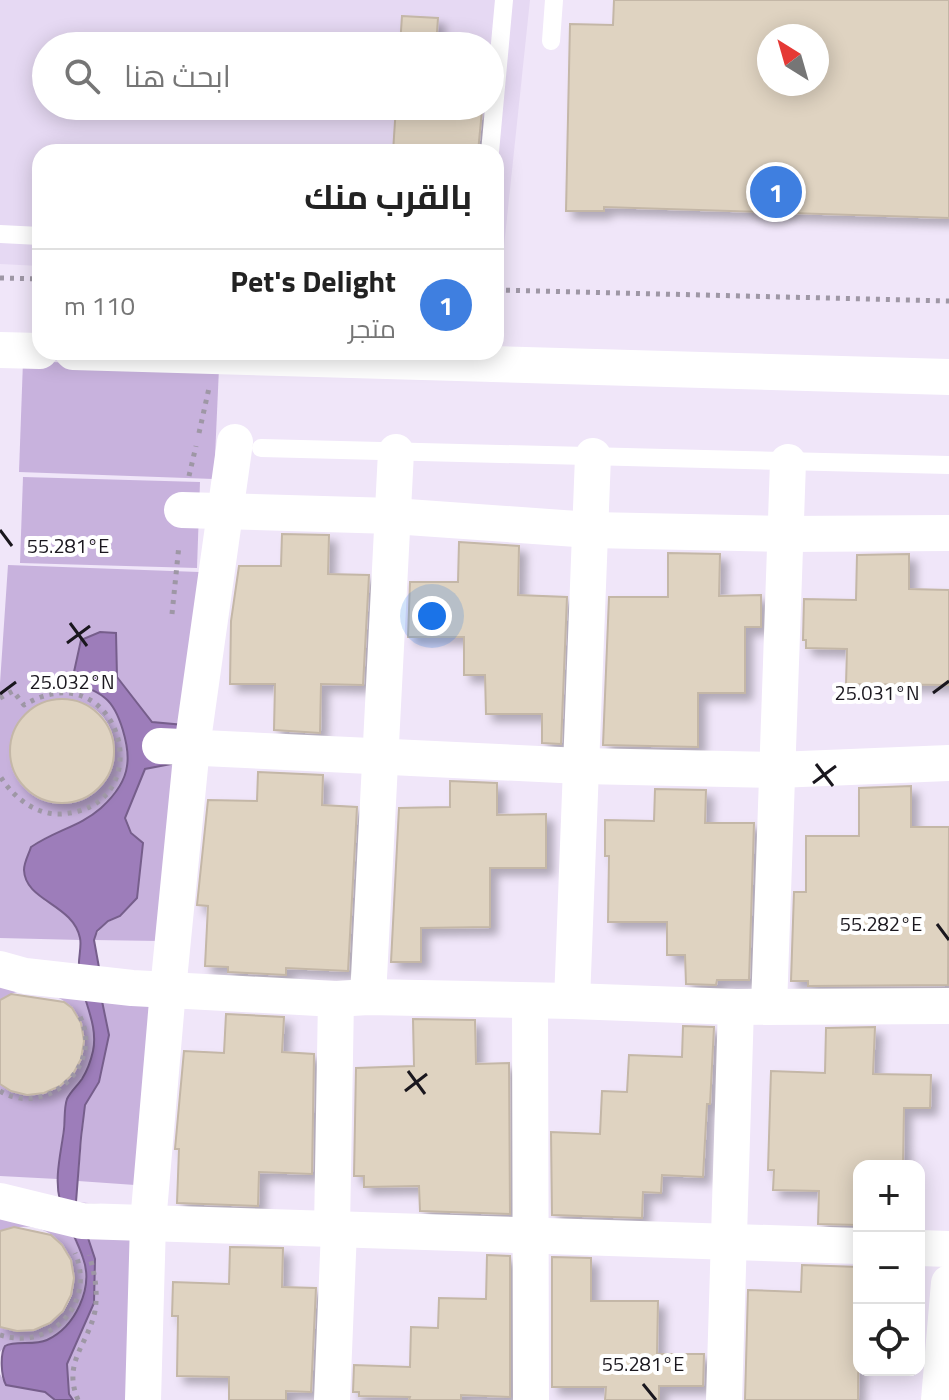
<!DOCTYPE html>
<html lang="ar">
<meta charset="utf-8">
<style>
:root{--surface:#fff;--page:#f6f6f6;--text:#222;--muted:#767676;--line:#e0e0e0;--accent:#2563eb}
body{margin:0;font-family:"Titillium Web",Cairo,sans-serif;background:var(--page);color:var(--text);direction:rtl}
.controls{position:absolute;right:24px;bottom:24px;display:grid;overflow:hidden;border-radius:16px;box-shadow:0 4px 20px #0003}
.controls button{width:72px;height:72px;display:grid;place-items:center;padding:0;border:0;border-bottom:2px solid var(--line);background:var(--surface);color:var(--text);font:40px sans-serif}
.compass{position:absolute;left:757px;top:24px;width:72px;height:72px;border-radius:50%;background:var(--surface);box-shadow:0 4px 20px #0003;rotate:323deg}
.you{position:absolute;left:432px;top:616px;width:28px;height:28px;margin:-20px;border:6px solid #fff;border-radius:50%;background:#1a73e8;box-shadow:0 0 0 12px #1a73e833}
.badge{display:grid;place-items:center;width:52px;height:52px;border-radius:50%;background:var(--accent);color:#fff;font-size:26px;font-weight:700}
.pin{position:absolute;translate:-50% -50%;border:4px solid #fff;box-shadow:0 2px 8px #0006}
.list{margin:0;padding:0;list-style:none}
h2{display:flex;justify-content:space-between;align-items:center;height:104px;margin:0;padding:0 32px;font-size:34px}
h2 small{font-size:26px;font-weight:400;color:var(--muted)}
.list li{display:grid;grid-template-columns:52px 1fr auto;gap:24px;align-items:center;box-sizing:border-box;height:112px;padding:0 32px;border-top:2px solid var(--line)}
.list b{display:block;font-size:30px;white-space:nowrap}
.list p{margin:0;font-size:26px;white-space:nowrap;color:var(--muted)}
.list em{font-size:26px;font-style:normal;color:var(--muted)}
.icon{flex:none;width:44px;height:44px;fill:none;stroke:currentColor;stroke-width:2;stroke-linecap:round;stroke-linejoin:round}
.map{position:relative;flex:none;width:949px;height:1400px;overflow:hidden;direction:ltr}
.search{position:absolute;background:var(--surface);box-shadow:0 4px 20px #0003;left:32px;top:32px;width:472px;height:88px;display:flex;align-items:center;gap:20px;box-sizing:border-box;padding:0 28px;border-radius:44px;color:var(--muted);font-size:30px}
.panel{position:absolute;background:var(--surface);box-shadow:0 4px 20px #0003;left:32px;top:144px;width:472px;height:216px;border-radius:24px;direction:rtl}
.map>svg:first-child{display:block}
</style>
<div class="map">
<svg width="949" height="1400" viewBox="0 0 949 1400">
<defs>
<filter id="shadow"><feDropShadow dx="7" dy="7" stdDeviation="4" flood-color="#0004"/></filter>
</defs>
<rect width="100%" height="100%" fill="#f0e6f9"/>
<path fill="#e6d9f3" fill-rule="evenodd" d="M0,0H530L500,284H496V152H40V266L0,264ZM46,46H490V106H46Z"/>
<g fill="#c8b2dd" fill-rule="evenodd">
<path d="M23,361L219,368L214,479L19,472Z"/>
<path d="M23,477L200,482L197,568L20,563Z"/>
<path d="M8,565L199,572L184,725L152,722L117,677L116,634L81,640L72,681C82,686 96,690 105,698C120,710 130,747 127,766C125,782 113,797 102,808C81,826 54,831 31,846L24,868L45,901L60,908L75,923L81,940L0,938V683ZM55,699C61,699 68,699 73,700C134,712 125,799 63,803C49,804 34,798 25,788C2,763 6,721 38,705C43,702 50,701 55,699Z"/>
<path d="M182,762L160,941L94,940C99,927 108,921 120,916L131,833L125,818L145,768Z"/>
<path d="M0,964L79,969L95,1030L93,1053L84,1076L67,1099L57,1179L0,1176V1084C28,1102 63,1094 79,1063C82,1057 84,1047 83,1039C82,1034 79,1027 77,1022C69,1001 62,997 41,993C25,990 14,990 0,1000Z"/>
<path d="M157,980L135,1185L78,1181L85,1105L99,1082L109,1035L102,1001Z"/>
<path d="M0,1197L72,1234L85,1261L86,1286L79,1309L66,1327L48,1340L31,1344L14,1343L4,1347L0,1352V1327C19,1332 31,1332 47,1321C52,1318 59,1315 63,1311C83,1288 73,1248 49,1233C34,1224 16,1226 0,1231Z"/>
<path d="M76,1202L137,1207L130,1400H73L69,1394L67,1364L94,1303L95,1259Z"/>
<path d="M0,1374L6,1385L45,1392L55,1400H0Z"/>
</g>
<path fill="#9d7dba" stroke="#765e8b" stroke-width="2" d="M100,632L116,633L117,677L152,722L184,725L182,762L145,769L125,818L131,833L143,843L137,898L120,916L108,921L97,931L94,940L100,973L102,1001L109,1035L99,1082L85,1105L81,1138L76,1202L95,1259L94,1303L67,1364L69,1394L73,1400H55L45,1392L6,1385C1,1376 0,1354 5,1346C15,1340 34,1346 47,1340C75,1327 94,1288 83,1258C77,1239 65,1221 60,1201C54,1178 61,1153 64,1129C65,1120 64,1107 67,1099C70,1092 78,1085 82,1079C87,1071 91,1060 93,1051C99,1022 80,997 79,968C78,958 82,947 80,938C73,904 25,901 24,870C24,862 29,854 31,847C54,831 81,826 101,808C113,797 125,782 127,766C130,748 120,710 105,698C96,690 82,686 72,681L81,640Z"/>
<g fill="#dfd3c1" stroke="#c4b7a7" stroke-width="2" fill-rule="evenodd" filter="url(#shadow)">
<path d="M614,0H949V218L604,207V211H566L570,24L613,25ZM769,36H817V84H769Z"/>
<path d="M402,16L438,18L436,46H400Z"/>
<path d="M396,106H466V109L482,110L478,152H393Z"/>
<path d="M282,534L329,535L328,574L369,575L363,685L321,684L320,733L274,730L275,684H230L231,621L239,566H281Z"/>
<path d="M459,542L519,546L518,595L567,597L561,744L542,743V714H486L485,675H464V637H408L410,582H458Z"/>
<path d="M668,553L720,554L719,596L761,595V627H745V693H698V747L603,745L609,597H668Z"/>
<path d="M909,554V589L949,590V685L846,684L847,649L806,648V640H803L804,599L856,600L857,555Z"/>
<circle cx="62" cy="751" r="52"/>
<path d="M258,772L323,775L322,805L357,807L348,971L286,968V975L228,972V967L205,966L208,906L197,905L208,800L257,801Z"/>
<path d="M450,781L497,783V815L546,814V868H490V927L421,928V962H391L399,808L450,807Z"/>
<path d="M911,786V827H949L948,985L808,986V981H791L794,892H806V836H859V788Z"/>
<path d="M655,789L706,790L705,823H754L749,980H717L716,985L686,984L685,955H667V922H608L609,856H605V820L654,821Z"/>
<path d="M11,994L64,1002L72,1008L81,1023L84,1041L81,1059L73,1074L60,1086L44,1093L27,1095L11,1091L0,1084V1000Z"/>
<path d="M226,1014L284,1017L282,1052L314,1054L312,1174L259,1172L258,1206L177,1203L179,1149H175L184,1051L224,1053Z"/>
<path d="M413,1019L475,1020L476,1064L509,1063L510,1214L420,1211L419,1186L364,1187V1176H354L356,1068L414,1066Z"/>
<path d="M683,1026L714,1027L710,1104H707L703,1177L662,1175L661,1193L643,1192L642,1218L552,1215L551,1132L600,1134L602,1091L627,1092L629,1055L682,1057Z"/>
<path d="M875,1027L873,1074L931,1075L930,1108H904L903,1166H859V1225L818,1224L819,1191L773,1190L774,1170H768L771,1071L825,1073L826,1028Z"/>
<path d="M14,1227L51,1235L62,1245L71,1260L74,1278L71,1295L63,1311L50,1323L34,1330L17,1331L0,1327V1231Z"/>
<path d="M230,1247L283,1248L282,1287L316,1288L311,1392L286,1391V1400H229V1377L177,1376L178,1316H172L173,1282L229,1284Z"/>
<path d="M487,1255L510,1256V1397L461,1395V1400H409L410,1397L359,1396V1392H353L354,1365L410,1367L411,1327L438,1328L439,1298L486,1299Z"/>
<path d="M552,1257L591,1258V1301H658L657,1354H704L703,1386H659V1400H605L606,1387H552Z"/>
<path d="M802,1265L859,1267L858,1400H745L748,1290L801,1292Z"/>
</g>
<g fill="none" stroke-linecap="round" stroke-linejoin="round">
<g stroke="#9e97a5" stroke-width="5" stroke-dasharray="4 6" stroke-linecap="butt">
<path d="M0,278L40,279"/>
<path d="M496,290L949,301"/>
<path d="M199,433L209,388"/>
<path d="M189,476L196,446"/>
<path d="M172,614L179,545"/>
<path d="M0,698L13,691L24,705C30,702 35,699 41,697C125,667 158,809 60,814C35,815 12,796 0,776"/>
<path d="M0,1091C47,1119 106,1064 79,1015"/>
<path d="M0,1335C52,1351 96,1303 75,1253"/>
<path d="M78,1400C62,1362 88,1345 95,1311C98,1292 95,1273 89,1255"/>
</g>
<g stroke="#fff" stroke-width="18">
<path d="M551,41L554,0"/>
<path d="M490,152L504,0"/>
<path d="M0,234L40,236"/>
<path d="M261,448L949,465"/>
</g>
<g stroke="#fff" stroke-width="36">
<path d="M0,350L40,351"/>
<path d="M73,352L949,377"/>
<path d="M182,510L393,516L591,530L786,534L949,533"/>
<path d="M160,746L581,766L777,770L949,763"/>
<path d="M0,969L25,976L132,988L336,999L368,997L572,1001L736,1007L949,1006"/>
<path d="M368,997L396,452"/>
<path d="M530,1001L531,1400"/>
<path d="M572,1001L593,456"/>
<path d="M769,1007L788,462"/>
<path d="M0,1201L82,1221L859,1246"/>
<path d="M332,1229L336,999"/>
<path d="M919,1248L949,1249"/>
<path d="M143,1400L148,1223L168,990L192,747L235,442"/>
<path d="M332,1400L339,1230"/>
<path d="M724,1400L736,1007"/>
<path d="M939,1400L949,1283"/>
</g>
</g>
<path fill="none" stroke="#1a171e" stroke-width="3" d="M0,530L12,546M70,623L87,646M67,643L90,626M933,693L949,681M0,694L16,682M816,764L833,786M813,783L836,766M937,924L949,940M408,1071L425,1094M405,1091L427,1074M643,1384L656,1400"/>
<g font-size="20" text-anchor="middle" fill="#1a171e" stroke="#fff" stroke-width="8" stroke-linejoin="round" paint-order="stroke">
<text x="68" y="553">55.281°E</text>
<text x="72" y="689">25.032°N</text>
<text x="877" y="700">25.031°N</text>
<text x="881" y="931">55.282°E</text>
<text x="643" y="1371">55.281°E</text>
</g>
</svg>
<div class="controls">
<button>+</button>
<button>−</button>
<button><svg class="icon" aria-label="locate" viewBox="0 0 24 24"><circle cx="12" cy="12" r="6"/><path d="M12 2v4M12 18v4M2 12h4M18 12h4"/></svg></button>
</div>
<svg class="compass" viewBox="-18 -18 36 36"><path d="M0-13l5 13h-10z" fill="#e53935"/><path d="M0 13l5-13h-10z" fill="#767676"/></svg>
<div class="you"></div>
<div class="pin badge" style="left:776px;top:192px;background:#3f7fe0">1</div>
<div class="search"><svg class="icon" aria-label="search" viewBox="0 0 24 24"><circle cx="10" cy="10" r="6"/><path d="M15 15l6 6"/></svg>ابحث هنا</div>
<section class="panel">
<h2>بالقرب منك<small></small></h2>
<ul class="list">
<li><span class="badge" style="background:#3f7fe0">1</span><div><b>Pet's Delight</b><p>متجر</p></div><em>110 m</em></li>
</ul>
</section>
</div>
